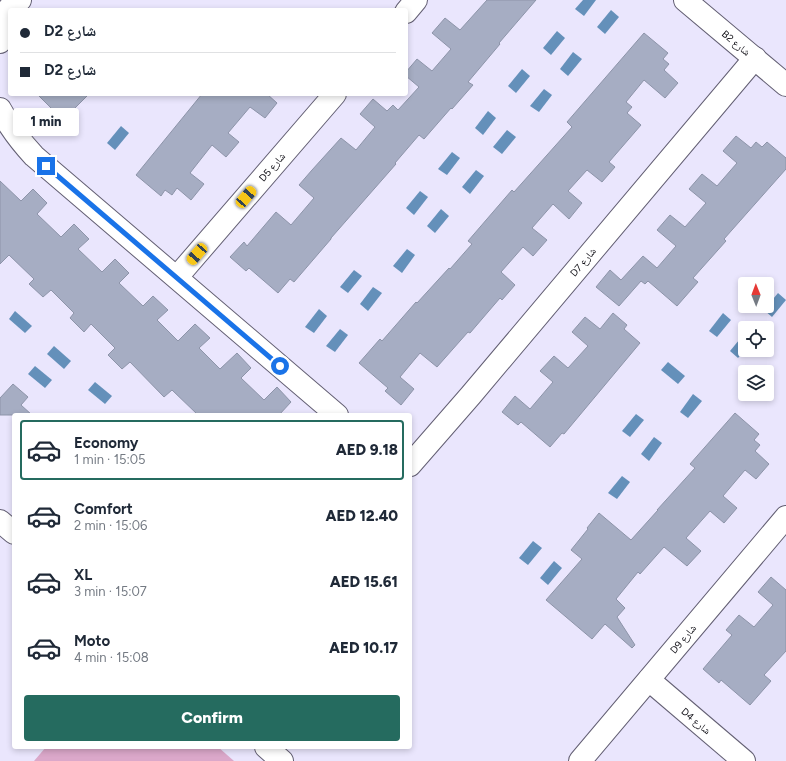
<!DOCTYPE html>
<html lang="en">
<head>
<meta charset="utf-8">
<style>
	:root { --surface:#fff; --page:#f6f6f7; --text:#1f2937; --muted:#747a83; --line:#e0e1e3; --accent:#256b5f }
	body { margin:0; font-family:Figtree,"Noto Naskh Arabic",sans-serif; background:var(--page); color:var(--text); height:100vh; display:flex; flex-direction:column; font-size:15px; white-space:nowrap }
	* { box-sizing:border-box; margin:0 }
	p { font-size:13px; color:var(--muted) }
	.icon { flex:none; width:22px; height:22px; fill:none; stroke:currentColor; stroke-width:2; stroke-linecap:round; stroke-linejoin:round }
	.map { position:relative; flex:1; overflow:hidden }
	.sheet { position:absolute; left:12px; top:413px; width:400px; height:336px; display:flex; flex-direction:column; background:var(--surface); border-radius:4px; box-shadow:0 2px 6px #0003 }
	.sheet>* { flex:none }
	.banner { position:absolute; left:8px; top:8px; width:400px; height:88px; border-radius:4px; box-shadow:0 2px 6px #0003; display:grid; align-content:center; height:88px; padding:0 12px; background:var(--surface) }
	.needle { width:26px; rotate:359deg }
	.controls { position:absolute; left:738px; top:277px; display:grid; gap:8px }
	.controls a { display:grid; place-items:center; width:36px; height:36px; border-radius:4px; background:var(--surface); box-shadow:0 2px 6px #0003; font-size:20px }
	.end { position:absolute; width:18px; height:18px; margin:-9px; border:5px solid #1a73e8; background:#fff; box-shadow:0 0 0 2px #fff }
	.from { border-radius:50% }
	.bubble { position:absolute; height:28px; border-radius:4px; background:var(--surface); box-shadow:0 2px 6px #0003; font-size:13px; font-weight:800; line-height:28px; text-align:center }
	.car { position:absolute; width:12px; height:24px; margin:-12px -6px; border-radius:5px; box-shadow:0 0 3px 1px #0007; background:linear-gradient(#f5c518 24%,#345 0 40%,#f5c518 0 76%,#345 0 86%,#f5c518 0) }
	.banner b { display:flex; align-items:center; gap:14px; height:38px; font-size:15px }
	.banner b+b { border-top:1px solid var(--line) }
	.banner i { width:10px; height:10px; background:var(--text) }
	ul { padding:7px 0 0; list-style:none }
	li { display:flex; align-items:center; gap:12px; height:60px; margin:0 8px 6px; padding:0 4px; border:2px solid transparent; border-radius:4px }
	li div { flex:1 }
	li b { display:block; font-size:15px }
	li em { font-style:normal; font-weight:800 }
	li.current { border-color:var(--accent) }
	li>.icon { width:36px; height:36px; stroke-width:1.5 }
	.primary-button { display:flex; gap:8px; margin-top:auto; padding:8px 12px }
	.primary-button a { flex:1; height:46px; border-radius:4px; background:var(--accent); color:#fff; font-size:16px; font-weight:800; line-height:46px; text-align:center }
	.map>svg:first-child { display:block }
	.green { fill:#dba8ca }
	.water { fill:#6490ba }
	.building { fill:#a6adc3; stroke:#8d94a9 }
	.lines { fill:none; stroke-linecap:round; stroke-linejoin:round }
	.minor-casing { stroke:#635f73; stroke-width:24 }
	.minor { stroke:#fff; stroke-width:22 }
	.route { stroke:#1a73e8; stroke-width:5 }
	.labels { text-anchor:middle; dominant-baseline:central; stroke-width:3; stroke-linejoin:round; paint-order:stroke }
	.street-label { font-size:10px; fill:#0c0b12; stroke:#fff }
</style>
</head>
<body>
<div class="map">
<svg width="786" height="761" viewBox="0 0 786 761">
	<rect width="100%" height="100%" fill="#eae6fd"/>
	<polygon class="green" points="46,747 218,747 234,761 34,761"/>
	<g class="water">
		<polygon points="583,0 596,0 584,16 575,9"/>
		<polygon points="611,10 619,17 605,34 597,27"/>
		<polygon points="557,31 565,38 551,55 543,48"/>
		<polygon points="573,52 582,59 568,76 560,69"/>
		<polygon points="522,69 530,76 516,93 508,86"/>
		<polygon points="544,89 552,95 539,112 530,106"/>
		<polygon points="488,111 496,118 483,135 475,128"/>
		<polygon points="121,126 129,133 115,150 107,143"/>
		<polygon points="507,130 516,137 502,154 493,147"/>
		<polygon points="452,152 460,158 447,175 438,169"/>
		<polygon points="476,170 484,176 470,194 462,187"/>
		<polygon points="420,191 428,197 414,215 406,208"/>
		<polygon points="441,209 449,216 435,233 427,226"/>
		<polygon points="407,249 415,255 402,273 393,266"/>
		<polygon points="354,270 362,276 348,293 340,287"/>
		<polygon points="373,287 382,293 368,311 360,304"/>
		<polygon points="778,293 786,300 772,317 764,310"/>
		<polygon points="319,309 327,316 314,333 305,327"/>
		<polygon points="15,311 32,326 25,333 9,319"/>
		<polygon points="723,313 731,320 717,337 709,331"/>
		<polygon points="340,329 348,335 335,352 326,346"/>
		<polygon points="744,334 745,335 745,350 738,358 730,351"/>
		<polygon points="54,346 71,361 64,369 47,354"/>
		<polygon points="668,362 685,376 678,384 661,370"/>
		<polygon points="35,366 52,380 45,388 28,374"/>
		<polygon points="95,382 112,396 105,404 88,390"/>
		<polygon points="693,394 702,401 688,418 680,412"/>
		<polygon points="636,414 644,420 630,437 622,431"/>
		<polygon points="654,437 662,443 649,461 641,454"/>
		<polygon points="622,476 630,482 617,499 608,493"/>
		<polygon points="533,541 542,548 528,565 519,558"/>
		<polygon points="554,561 562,568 548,585 540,578"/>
	</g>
	<g class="building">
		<polygon points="487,0 536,0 499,43 500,44 468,82 473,85 452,109 451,108 424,139 419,135 395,163 396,164 331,238 331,239 294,282 290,279 278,293 249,268 246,271 230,257 244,242 247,246 276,212 291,225 314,198 299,185 312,170 341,138 356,150 375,127 360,114 373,99 387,111 393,105 398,110 419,87 406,76 406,72 417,59 432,71 451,49 432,33 445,18 460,30"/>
		<polygon points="644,33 668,53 663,59 669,64 664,70 678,83 665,98 644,80 626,102 632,107 627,113 641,125 609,162 615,167 602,182 587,170 568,191 582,203 569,219 553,204 532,228 547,240 533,256 523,247 501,272 515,285 502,300 500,298 470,333 468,332 437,367 420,353 400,377 414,389 401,405 385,391 388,388 359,363 380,339 382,341 416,302 417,303 449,268 450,269 472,244 468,241 512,190 514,192 572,127 567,122"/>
		<polygon points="37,94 89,94 63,120"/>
		<polygon points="202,94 267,94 277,103 265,118 250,107 228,133 239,142 226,157 212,145 190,173 204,184 191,200 177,188 172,195 165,190 161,196 136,175"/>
		<polygon points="736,136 751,148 756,142 762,147 767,142 786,158 786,169 724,239 726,241 693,278 698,282 677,306 648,281 645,284 641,281 619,306 596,287 610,270 621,280 643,256 657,268 676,246 657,230 670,215 685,227 706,203 689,189 702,174 717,186 737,163 723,151"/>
		<polygon points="0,181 21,201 33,189 47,203 37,214 61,237 74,224 89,239 78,249 102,272 115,259 129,273 119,283 143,306 153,296 168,310 157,320 178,341 195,324 210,338 199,348 220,369 237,353 251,368 241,378 264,400 277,387 291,402 279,415 198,415 172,390 164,397 130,362 122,369 108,355 115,348 91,324 84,332 70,318 74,313 51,290 43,297 29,284 34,279 9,255 0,264"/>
		<polygon points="613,313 627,325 624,329 640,343 564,434 562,433 550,447 521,422 518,425 502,412 515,396 530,409 553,382 540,371 554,356 568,368 588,346 572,332 585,317 600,329"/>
		<polygon points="13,384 28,397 21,405 32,415 0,415 0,398"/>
		<polygon points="735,413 759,434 754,440 760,445 755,451 769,464 756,479 745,470 723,496 737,508 724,523 710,511 686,538 701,551 687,566 664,547 640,574 638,572 616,599 625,608 617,617 635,645 632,648 605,624 592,639 546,600 582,559 571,550 588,529 587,528 599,513 631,540 658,510 657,510 695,468 690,464"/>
		<polygon points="771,577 786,590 786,651 764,675 771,681 750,705 721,680 719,683 703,669 732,635 726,630 739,615 754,627 773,605 758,592"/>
	</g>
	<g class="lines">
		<g class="minor-casing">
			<g id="minor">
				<polyline points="685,0 786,85"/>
				<polyline points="406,12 416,0"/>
				<polyline points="0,19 11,6 20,0"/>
				<polyline points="0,42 2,35 10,23"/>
				<path d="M 0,109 C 9,126 20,141 34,156 L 337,415"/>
				<polyline points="177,277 335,94"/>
				<polyline points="410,465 471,395 755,58"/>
				<polyline points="0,521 14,533"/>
				<polyline points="649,680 744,761"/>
				<polyline points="266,747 282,761"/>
				<polyline points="580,761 786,517"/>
			</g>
		</g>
		<use href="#minor" class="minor"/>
	</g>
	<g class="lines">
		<polyline class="route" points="46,166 280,366"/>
	</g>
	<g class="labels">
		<g class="street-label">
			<text transform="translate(736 43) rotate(40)">B2 شارع</text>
			<text transform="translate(272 167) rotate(-49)">D5 شارع</text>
			<text transform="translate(583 262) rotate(-50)">D7 شارع</text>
			<text transform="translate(683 639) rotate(-50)">D9 شارع</text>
			<text transform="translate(696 721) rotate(40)">D4 شارع</text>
		</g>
	</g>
</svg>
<div class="controls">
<a><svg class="needle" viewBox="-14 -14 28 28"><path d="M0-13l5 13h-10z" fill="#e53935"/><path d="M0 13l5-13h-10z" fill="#747a83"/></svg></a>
<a><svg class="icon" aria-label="locate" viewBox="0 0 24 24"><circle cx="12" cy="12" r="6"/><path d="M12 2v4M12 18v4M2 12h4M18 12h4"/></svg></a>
<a><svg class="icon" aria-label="layers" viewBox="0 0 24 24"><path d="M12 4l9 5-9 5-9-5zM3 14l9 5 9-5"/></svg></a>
</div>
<i class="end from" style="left:280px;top:366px"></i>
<i class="end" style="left:46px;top:166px"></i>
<div class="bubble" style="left:13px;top:108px;width:66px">1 min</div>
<i class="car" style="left:246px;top:197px;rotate:41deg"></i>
<i class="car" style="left:197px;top:254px;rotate:221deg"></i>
<div class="banner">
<b><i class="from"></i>D2 شارع</b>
<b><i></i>D2 شارع</b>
</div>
<section class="sheet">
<ul>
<li class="current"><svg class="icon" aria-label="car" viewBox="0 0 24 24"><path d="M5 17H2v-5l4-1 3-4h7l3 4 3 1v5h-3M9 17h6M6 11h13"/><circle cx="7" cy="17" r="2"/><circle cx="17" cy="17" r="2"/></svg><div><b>Economy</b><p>1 min · 15:05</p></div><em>AED 9.18</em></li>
<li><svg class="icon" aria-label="car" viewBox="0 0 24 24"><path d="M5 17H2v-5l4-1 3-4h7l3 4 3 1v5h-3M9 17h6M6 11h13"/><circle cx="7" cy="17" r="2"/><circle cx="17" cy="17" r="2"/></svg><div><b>Comfort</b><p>2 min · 15:06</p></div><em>AED 12.40</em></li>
<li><svg class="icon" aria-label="car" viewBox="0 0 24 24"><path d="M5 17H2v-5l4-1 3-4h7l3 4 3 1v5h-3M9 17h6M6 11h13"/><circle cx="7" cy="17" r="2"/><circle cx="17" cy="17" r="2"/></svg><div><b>XL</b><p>3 min · 15:07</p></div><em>AED 15.61</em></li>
<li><svg class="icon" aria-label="car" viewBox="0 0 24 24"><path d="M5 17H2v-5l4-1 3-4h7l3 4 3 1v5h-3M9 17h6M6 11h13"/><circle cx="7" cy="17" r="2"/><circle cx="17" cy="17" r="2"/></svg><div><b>Moto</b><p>4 min · 15:08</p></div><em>AED 10.17</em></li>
</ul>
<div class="primary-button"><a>Confirm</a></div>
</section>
</div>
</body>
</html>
